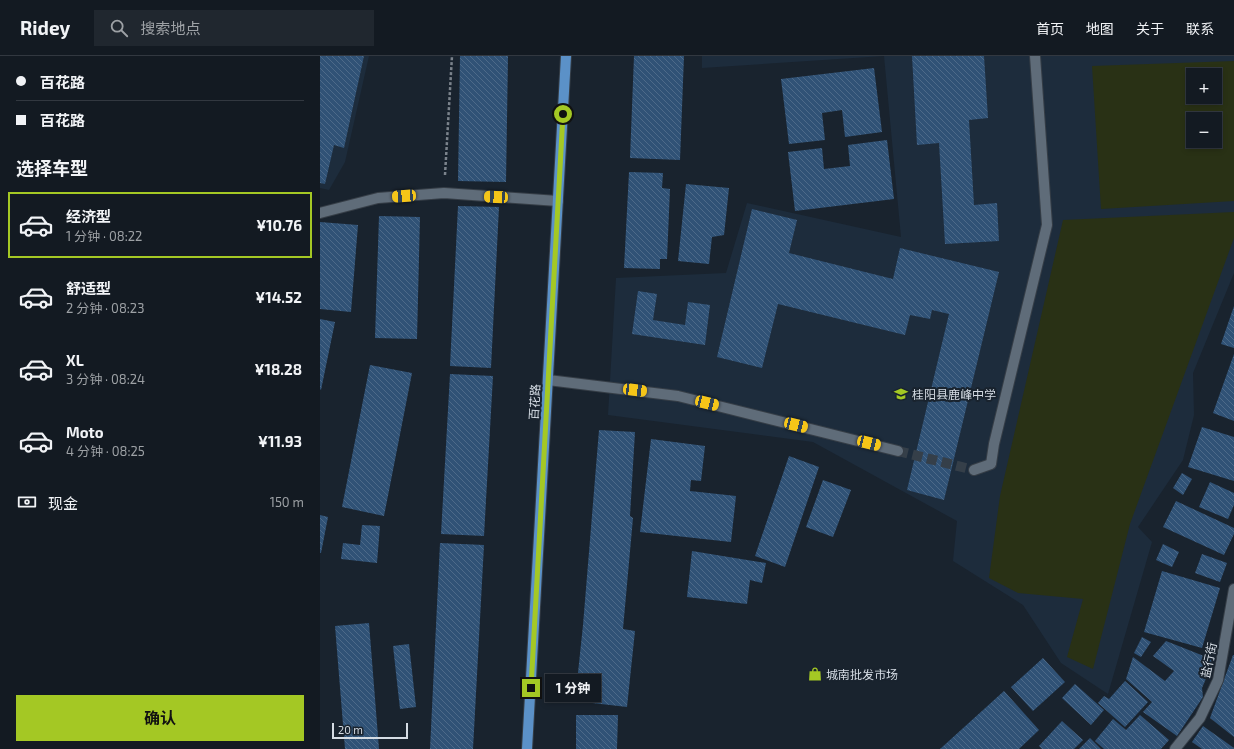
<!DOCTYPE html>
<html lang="zh">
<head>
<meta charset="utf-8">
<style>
	:root { --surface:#131a22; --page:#20272f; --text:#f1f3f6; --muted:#9da1a5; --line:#323840; --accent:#a4c824 }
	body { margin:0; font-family:"Exo 2","Noto Sans SC",sans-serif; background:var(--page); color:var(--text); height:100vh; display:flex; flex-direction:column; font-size:15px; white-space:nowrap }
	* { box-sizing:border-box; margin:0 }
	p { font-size:13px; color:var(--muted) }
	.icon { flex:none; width:22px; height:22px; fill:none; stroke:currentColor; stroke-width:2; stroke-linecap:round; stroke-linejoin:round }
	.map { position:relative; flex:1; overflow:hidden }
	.panel { display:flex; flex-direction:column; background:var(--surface); width:320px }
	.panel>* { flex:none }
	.top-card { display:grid; align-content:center; height:88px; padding:0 16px; background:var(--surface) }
	.buttons { position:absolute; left:866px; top:12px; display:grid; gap:8px }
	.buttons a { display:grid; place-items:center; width:36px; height:36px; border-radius:0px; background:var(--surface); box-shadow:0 2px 6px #0003,0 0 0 1px var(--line); font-size:20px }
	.scale { position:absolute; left:12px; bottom:10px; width:76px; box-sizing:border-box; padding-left:4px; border:2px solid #d5dce4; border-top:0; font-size:11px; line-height:14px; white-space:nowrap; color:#d5dce4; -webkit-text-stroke:3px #19232e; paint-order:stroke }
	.end { position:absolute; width:18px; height:18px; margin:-9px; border:5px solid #a4c824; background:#111; box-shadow:0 0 0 2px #111 }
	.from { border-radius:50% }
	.bubble { position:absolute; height:28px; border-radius:0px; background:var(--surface); box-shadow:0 2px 6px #0003,0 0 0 1px var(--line); font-size:13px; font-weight:700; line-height:28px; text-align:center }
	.car { position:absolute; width:12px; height:24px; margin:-12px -6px; border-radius:5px; box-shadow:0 0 3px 1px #0007; background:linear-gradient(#f5c518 24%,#345 0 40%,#f5c518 0 76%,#345 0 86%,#f5c518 0) }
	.top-card b { display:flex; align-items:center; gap:14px; height:38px; font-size:15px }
	.top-card b+b { border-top:1px solid var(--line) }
	.top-card i { width:10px; height:10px; background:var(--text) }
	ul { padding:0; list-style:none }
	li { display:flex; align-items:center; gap:12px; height:66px; margin:0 8px 6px; padding:0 8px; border:2px solid transparent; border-radius:0px }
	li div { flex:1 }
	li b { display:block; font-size:15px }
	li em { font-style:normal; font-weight:700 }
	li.current { border-color:var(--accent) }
	li>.icon { width:36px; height:36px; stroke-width:1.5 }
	h2 { padding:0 16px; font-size:18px; line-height:48px }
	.pay { display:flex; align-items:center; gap:10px; height:44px; padding:0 16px; font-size:15px }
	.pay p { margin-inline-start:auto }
	.button { display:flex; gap:8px; margin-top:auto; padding:8px 16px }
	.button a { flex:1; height:46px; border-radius:0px; background:var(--accent); color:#111; font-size:16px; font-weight:700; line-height:46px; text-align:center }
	header { display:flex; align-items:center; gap:24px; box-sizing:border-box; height:56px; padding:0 20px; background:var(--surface); border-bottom:1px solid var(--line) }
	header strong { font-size:19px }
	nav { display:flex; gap:22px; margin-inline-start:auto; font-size:14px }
	.search { width:280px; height:36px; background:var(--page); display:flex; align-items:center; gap:10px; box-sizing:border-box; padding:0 14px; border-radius:0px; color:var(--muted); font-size:15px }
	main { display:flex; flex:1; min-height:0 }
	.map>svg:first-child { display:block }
	.built { fill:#1d2c3c; fill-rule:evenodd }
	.garden { fill:#293115; fill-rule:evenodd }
	.building { fill:url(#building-back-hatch) }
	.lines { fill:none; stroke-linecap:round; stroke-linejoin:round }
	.minor-tunnel { stroke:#353f49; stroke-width:10; stroke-dasharray:10 5; stroke-linecap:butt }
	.minor-casing { stroke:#363e47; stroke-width:12 }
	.major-casing { stroke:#363e47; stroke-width:12 }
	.path { stroke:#7b838c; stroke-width:2.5; stroke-dasharray:3 2; stroke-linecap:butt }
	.minor { stroke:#5f6c79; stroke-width:10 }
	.major { stroke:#5b91c8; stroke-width:10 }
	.route { stroke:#a4c824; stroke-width:5 }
	.labels { text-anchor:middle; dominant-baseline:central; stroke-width:4; stroke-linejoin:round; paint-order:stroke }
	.poi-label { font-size:12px; fill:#d5dce4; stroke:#19232e; text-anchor:start }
	.street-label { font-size:12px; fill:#d5dce4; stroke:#19232e }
</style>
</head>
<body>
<header>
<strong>Ridey</strong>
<div class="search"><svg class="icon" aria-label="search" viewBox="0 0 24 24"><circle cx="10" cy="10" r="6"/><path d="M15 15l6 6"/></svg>搜索地点</div>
<nav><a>首页</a><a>地图</a><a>关于</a><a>联系</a></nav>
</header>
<main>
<section class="panel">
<div class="top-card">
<b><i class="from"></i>百花路</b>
<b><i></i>百花路</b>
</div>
<h2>选择车型</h2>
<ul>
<li class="current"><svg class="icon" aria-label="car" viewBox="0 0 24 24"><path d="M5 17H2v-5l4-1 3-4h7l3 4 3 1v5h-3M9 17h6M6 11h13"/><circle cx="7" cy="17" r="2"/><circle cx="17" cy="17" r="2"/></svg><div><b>经济型</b><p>1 分钟 · 08:22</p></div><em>¥10.76</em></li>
<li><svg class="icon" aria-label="car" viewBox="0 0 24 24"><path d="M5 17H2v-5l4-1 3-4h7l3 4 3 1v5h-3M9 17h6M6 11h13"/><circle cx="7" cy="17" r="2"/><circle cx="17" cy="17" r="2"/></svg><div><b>舒适型</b><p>2 分钟 · 08:23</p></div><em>¥14.52</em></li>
<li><svg class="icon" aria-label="car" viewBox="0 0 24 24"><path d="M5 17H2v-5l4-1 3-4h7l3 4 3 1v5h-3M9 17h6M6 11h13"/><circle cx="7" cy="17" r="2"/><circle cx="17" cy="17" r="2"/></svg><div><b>XL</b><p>3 分钟 · 08:24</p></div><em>¥18.28</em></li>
<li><svg class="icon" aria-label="car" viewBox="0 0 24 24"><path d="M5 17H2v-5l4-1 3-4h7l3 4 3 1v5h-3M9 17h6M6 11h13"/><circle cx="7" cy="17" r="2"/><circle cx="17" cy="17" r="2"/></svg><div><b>Moto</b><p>4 分钟 · 08:25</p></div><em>¥11.93</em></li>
</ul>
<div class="pay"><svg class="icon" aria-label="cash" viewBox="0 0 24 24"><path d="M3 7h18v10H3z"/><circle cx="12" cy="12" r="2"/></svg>现金<p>150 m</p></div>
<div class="button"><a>确认</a></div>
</section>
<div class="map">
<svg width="914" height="693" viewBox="0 0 914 693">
	<defs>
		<pattern id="building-back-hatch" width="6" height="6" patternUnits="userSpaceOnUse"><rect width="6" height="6" fill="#305276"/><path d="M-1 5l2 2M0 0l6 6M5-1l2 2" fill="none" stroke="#4d6a89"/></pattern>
	</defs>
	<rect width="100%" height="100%" fill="#19232e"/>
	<g class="built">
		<polygon points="0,0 49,0 25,106 9,134 0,132"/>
		<path d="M 382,0 L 914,0 L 914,217 L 873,317 L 874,359 L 863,404 L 818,471 L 832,486 L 788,638 L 741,607 L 703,549 L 633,505 L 637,465 L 493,386 L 288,359 L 296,222 L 406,217 L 427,147 L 581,181 L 564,0 L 382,12 ZM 873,19 L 895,19 L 895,41 L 873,41 ZM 873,63 L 895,63 L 895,85 L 873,85 Z"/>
	</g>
	<g class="garden">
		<path d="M 914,5 L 914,145 L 781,153 L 772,10 ZM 873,19 L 895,19 L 895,41 L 873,41 ZM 873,63 L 895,63 L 895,85 L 873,85 Z"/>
		<polygon points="914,156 914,182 810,468 773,613 747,601 763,543 698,537 669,522 680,440 743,164"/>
	</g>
	<g class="building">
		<polygon points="0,0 44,0 24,92 14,89 5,128 0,127"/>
		<polygon points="140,0 188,0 186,126 138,125"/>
		<polygon points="314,0 364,0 360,104 310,102"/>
		<polygon points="592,0 664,0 668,62 649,64 654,149 677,147 679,185 625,188 619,87 597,89"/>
		<polygon points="554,12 562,76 525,81 522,54 502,57 505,84 469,88 461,23"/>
		<polygon points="567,84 574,143 475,155 468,96 502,92 504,113 530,110 528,89"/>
		<polygon points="309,116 343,117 342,132 350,133 347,203 340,203 340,213 304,212"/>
		<polygon points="366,128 409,132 404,179 392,181 389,208 358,205"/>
		<polygon points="138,150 179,151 171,312 130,310"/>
		<polygon points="432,153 477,164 469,197 573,223 580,192 679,216 624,444 587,434 629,258 612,254 610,263 590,259 585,279 458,248 442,312 397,301"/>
		<polygon points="59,160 100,161 97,283 55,282"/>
		<polygon points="0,166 38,169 31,256 0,253"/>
		<polygon points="318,235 337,238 333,264 365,269 368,246 390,249 385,289 312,278"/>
		<polygon points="914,250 914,292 901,288"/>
		<polygon points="0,263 15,266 1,334 0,333"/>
		<polygon points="914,298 914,365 893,357"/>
		<polygon points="50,309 92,317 64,460 22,451"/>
		<polygon points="130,318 173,320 164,480 121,478"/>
		<polygon points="882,371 914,381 914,425 868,411"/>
		<polygon points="279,374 315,376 310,460 313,462 303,573 315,575 307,651 255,645 263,569"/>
		<polygon points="331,383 385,390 381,425 371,424 370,435 416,440 411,486 320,476"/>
		<polygon points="469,400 499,411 465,511 435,500"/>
		<polygon points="862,417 872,423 863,439 853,432"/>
		<polygon points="503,424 531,434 513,481 486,471"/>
		<polygon points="890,426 914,437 914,449 908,463 879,451"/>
		<polygon points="856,445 914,472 914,478 904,499 843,471"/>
		<polygon points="0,459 8,461 1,497 0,497"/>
		<polygon points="42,469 60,470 57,507 21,503 23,487 40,489"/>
		<polygon points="120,487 164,489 153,693 110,693"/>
		<polygon points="843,488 859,496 852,511 836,504"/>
		<polygon points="372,495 446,507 442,527 430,524 427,548 367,541"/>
		<polygon points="882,498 907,507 900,526 875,517"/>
		<polygon points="842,515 900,532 882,592 824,576"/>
		<polygon points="49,567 59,693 25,693 15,570"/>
		<polygon points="822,581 831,586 821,601 814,597"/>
		<polygon points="846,585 894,604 882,632 883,641 857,680 823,656 832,646 806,623 813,601 845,625 854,615 833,600"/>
		<polygon points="89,588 96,651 80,653 73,590"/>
		<polygon points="913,599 914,599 914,681 890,662"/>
		<polygon points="723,602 745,626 713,655 691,631"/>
		<polygon points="805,625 828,646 805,671 778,647 784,640 789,643"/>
		<polygon points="755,628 784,654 771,669 742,642"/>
		<polygon points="684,635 719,674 699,693 620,693"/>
		<polygon points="256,659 298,659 297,693 256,693"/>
		<polygon points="820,659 849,684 841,693 784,693 775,685 793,663 806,674"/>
		<polygon points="742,665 763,684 754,693 722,693 719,690"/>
		<polygon points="883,670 914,692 914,693 882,693 872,686"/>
		<polygon points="770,682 781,693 759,693"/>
	</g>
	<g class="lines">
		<polyline class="minor-tunnel" points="578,395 654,414"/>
		<g class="minor-casing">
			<g id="minor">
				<polyline points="0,157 58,142 124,137 238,145"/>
				<polyline points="228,324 358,340 578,395"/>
				<polyline points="654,414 671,408 674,388 727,169 715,0"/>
				<polyline points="855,693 880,662 898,624 914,533"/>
			</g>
		</g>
		<g class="major-casing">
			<polyline id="major" points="207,693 246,0"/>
		</g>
		<polyline class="path" points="125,119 132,0"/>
		<use href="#minor" class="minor"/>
		<use href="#major" class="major"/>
	</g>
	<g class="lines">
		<polyline class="route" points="211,632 243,58"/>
	</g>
	<defs>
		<g id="school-bare" transform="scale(1.08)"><path d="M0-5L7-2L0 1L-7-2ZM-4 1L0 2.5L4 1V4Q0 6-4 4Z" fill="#a4c824" stroke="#19232e" stroke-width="2.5" paint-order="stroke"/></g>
		<g id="shop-bare" transform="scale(1.08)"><path d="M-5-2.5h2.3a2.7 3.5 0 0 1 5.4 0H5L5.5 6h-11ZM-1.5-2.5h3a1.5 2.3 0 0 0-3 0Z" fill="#a4c824" stroke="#19232e" stroke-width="2.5" paint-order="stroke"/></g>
	</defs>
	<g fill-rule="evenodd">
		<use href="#school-bare" x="581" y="338"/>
		<use href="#shop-bare" x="495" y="618"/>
	</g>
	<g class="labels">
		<g class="poi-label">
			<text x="592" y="338">桂阳县鹿峰中学</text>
			<text x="506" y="618">城南批发市场</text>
		</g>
		<g class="street-label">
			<text transform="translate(214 346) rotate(-87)">百花路</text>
			<text transform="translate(888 604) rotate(-78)">盐行街</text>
		</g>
	</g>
</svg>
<div class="buttons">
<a>+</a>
<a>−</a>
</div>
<div class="scale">20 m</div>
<i class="end from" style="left:243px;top:58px"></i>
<i class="end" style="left:211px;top:632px"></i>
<div class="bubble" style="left:225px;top:618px;width:56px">1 分钟</div>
<i class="car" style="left:84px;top:140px;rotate:266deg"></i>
<i class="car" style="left:176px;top:141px;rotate:273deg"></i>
<i class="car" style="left:315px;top:334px;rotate:97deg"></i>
<i class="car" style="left:387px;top:347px;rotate:104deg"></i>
<i class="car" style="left:476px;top:369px;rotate:104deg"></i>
<i class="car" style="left:549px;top:387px;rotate:104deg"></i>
</div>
</main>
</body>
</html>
